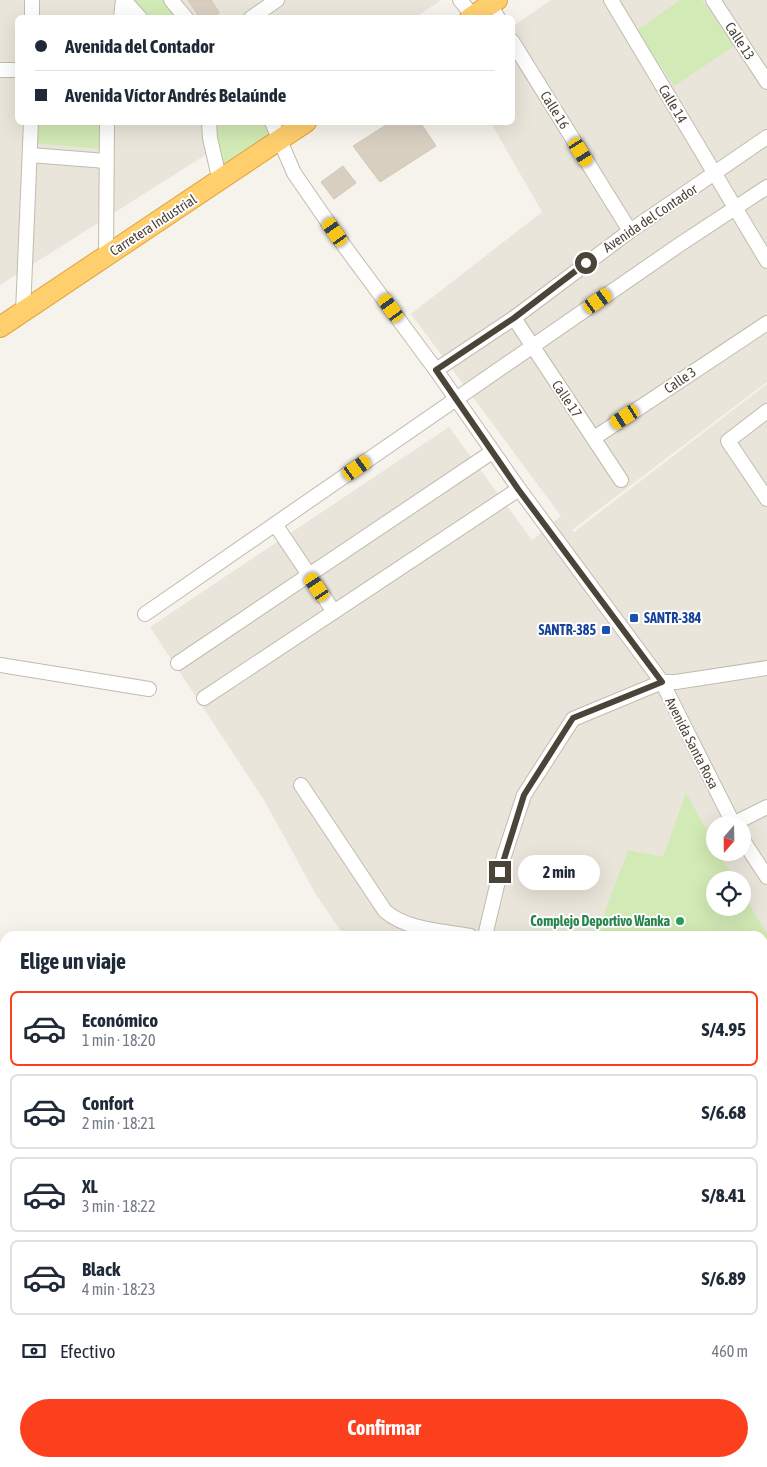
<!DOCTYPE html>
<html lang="es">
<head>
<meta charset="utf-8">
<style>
	:root { --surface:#fff; --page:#f2f2f3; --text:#1f2937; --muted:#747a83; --line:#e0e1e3; --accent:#fc3f1d }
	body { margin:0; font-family:"Asap Condensed",sans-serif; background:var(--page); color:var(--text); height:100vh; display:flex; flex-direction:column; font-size:19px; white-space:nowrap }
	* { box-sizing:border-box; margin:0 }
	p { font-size:16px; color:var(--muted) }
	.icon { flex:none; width:28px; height:28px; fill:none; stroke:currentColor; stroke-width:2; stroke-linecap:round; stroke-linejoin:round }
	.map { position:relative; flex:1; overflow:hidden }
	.drawer { position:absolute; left:0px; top:931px; width:768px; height:536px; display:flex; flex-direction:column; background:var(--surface); border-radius:15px 15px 0 0; box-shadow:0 5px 20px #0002 }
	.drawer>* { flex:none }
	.banner { position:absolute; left:15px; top:15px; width:500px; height:110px; border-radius:8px; box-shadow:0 5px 20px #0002; display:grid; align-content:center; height:110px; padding:0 20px; background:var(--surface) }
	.needle { width:32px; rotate:200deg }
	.controls { position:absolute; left:706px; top:816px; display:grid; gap:10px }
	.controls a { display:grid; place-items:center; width:45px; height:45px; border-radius:50%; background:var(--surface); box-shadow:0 5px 20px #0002; font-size:25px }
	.end { position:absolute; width:22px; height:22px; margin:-11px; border:6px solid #4b4439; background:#fff; box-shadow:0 0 0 2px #fff }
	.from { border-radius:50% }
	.bubble { position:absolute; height:35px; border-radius:18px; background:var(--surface); box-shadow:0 5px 20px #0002; font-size:16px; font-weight:700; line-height:35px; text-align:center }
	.car { position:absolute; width:15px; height:30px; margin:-15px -8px; border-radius:6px; box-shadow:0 0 4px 1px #0007; background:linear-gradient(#f5c518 24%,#345 0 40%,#f5c518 0 76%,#345 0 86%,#f5c518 0) }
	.banner b { display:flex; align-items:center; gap:18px; height:48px; font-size:19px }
	.banner b+b { border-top:1px solid var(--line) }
	.banner i { width:12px; height:12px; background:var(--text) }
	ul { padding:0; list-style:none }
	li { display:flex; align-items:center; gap:15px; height:75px; margin:0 10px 8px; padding:0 10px; border:2px solid var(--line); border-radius:8px }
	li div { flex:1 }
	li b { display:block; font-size:19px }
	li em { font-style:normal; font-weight:700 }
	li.selected { border-color:var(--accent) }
	li>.icon { width:45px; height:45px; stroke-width:1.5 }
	h2 { padding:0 20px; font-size:22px; line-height:60px }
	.pay { display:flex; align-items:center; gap:12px; height:55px; padding:0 20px; font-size:19px }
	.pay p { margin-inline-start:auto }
	.action { display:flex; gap:10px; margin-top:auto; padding:10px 20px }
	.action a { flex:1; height:58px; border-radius:30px; background:var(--accent); color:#fff; font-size:20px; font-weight:700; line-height:58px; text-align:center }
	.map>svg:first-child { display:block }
	.residential { fill:#eae5da; fill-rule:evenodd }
	.green { fill:#d2eab5 }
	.building { fill:#d8cfc1; stroke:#d3c7b4 }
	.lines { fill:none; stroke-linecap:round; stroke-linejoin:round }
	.minor-casing { stroke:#c2bbae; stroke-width:16 }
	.major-casing { stroke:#e6c16a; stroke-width:20 }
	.highway-casing { stroke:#e0a43c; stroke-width:22 }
	.minor { stroke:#fff; stroke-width:14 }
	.major { stroke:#ffe39c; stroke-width:18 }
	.highway { stroke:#ffcf6e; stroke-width:20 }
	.route { stroke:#4b4439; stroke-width:6 }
	.transit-dot { fill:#1a4fb4; stroke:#fff; stroke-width:2 }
	.leisure-dot { fill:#2e9e5b; stroke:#fff; stroke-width:2 }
	.labels { text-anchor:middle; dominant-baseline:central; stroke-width:4; stroke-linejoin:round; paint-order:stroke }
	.street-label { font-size:14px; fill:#4b4439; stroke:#fff }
	.transit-label { font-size:14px; font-weight:bold; fill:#164399; stroke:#fff; text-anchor:start }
	.leisure-label { font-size:14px; font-weight:bold; fill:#27864d; stroke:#fff; text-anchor:end }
</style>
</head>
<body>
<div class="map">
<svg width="767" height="1467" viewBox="0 0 767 1467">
	<rect width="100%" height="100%" fill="#f6f3ec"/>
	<g class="residential">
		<polygon points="0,0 441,0 415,18 18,18 18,122 256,123 0,285"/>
		<path d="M 551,0 L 767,0 L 767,382 L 572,530 L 574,532 L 767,384 L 767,1467 L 0,1467 L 0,993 L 5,993 L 5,1462 L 762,1462 L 762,936 L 344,936 L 315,893 L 264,800 L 150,627 L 449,427 L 532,540 L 561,516 L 411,314 L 542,212 L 491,123 L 512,122 L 513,26 ZM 715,825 L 742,825 L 742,852 L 715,852 ZM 715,880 L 742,880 L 742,908 L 715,908 Z"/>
	</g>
	<g class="green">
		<polygon points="124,0 171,0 186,17 140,17"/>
		<polygon points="680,0 702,0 734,46 674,86 637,30"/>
		<polygon points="32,123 104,123 102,149 31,143"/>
		<polygon points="209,123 272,123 279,140 220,182"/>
		<polygon points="686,793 715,845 715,852 719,853 735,880 715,880 715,908 742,908 743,894 767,934 767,1058 762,1057 762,936 596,936 628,850 663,857"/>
	</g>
	<g class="building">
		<polygon points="188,0 211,0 219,12 215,18 200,18"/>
		<polygon points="391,122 420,122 436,146 380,182 353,146"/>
		<polygon points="343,166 356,183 334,199 321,182"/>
	</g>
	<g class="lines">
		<g class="minor-casing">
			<g id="minor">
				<polyline points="32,0 32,18"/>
				<polyline points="124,0 140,18"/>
				<polyline points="171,0 186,18"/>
				<polyline points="460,0 473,16"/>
				<polyline points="611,0 767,261"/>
				<polyline points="713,0 767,82"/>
				<polyline points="490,4 498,18"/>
				<polyline points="121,18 123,0"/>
				<polyline points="251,18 277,0"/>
				<polyline points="512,41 630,231"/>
				<polyline points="0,70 18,70"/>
				<polyline points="209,122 210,138 220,182"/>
				<polyline points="272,122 294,173 345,247 436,370 519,489 662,682 734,825"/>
				<polyline points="30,155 106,161"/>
				<polyline points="106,256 107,122"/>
				<polyline points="23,312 31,122"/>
				<polyline points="514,318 621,480"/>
				<polyline points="436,370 514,318 630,231 767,137"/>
				<polyline points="767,411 728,441 767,499"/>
				<polyline points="594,438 767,323"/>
				<polyline points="275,524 334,612"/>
				<polyline points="145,614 679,245 767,187"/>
				<polyline points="178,663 492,452"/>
				<polyline points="0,665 149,689"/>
				<polyline points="204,698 519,489"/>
				<path d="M 301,785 L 385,911 C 407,930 442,931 470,936"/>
				<polyline points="733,824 767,807"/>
				<polyline points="742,839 767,877"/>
				<polyline points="485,936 504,856 524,795 573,719 662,682 676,682 767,668"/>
				<polyline points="0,1040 5,1039"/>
				<polyline points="762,1092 767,1092"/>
				<polyline points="0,1103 5,1077"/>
				<polyline points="0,1237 5,1238"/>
				<polyline points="762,1393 767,1394"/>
				<polyline points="625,1462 648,1467"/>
				<polyline points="378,1467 379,1462"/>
				<polyline points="688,1467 689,1462"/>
			</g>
		</g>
		<g class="major-casing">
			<g id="major">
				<polyline points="0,1438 5,1439"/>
				<polyline points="5,1462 28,1467"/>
				<polyline points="122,1462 144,1467"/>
			</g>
		</g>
		<g class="highway-casing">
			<g id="highway">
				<polyline points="470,18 497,0"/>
				<polyline points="0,327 306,122"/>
			</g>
		</g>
		<use href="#minor" class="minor"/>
		<use href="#major" class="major"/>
		<use href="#highway" class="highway"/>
	</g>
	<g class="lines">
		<polyline class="route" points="500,872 524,795 573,718 662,682 518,489 436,370 514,318 586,263"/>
	</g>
	<g class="transit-dot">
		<rect x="629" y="613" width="10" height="10" rx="2.5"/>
		<rect x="601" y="625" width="10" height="10" rx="2.5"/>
	</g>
	<circle class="leisure-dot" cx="680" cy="921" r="5"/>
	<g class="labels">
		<g class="street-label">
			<text transform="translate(740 41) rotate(57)">Calle 13</text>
			<text transform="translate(673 104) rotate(59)">Calle 14</text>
			<text transform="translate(555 110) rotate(58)">Calle 16</text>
			<text transform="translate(650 218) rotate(-34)">Avenida del Contador</text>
			<text transform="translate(153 225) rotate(-33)">Carretera Industrial</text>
			<text transform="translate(680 380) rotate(-34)">Calle 3</text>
			<text transform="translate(567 399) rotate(56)">Calle 17</text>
			<text transform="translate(692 743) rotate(63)">Avenida Santa Rosa</text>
		</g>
		<g class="transit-label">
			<text x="644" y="618">SANTR-384</text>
			<text x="596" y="630" text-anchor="end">SANTR-385</text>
		</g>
		<g class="leisure-label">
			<text x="670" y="921">Complejo Deportivo Wanka</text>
		</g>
	</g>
</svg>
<div class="controls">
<a><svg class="needle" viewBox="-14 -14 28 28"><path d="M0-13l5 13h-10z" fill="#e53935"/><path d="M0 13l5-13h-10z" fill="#747a83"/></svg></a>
<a><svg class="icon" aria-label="locate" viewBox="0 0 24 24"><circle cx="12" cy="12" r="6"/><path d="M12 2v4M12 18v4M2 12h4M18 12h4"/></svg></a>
</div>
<i class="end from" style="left:586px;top:263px"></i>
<i class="end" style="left:500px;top:872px"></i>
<div class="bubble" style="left:518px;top:855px;width:82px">2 min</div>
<i class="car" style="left:581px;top:152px;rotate:148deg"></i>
<i class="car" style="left:335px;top:232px;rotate:325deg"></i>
<i class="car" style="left:598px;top:301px;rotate:55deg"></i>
<i class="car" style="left:391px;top:308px;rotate:324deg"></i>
<i class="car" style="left:625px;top:417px;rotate:237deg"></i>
<i class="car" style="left:357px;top:468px;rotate:55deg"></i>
<i class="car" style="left:317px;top:587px;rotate:326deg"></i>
<div class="banner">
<b><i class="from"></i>Avenida del Contador</b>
<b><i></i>Avenida Víctor Andrés Belaúnde</b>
</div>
<section class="drawer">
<h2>Elige un viaje</h2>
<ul>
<li class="selected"><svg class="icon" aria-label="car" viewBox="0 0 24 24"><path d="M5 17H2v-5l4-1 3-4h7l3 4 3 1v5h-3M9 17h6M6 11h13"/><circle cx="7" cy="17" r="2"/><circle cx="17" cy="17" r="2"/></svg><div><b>Económico</b><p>1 min · 18:20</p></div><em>S/4.95</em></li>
<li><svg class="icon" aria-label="car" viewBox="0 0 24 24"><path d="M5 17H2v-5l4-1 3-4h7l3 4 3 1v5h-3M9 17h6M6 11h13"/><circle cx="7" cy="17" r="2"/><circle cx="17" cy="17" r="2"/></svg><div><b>Confort</b><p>2 min · 18:21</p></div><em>S/6.68</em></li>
<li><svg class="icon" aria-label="car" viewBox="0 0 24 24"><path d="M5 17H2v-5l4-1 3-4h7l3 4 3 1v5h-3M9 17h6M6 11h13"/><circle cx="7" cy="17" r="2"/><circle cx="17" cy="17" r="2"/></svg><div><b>XL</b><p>3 min · 18:22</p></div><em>S/8.41</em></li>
<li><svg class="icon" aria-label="car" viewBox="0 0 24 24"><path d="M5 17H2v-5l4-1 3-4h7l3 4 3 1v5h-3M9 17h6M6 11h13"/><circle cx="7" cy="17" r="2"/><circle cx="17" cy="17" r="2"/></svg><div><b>Black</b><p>4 min · 18:23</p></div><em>S/6.89</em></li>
</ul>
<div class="pay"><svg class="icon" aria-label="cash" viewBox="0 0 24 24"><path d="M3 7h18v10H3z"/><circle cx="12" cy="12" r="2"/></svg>Efectivo<p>460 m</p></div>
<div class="action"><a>Confirmar</a></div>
</section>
</div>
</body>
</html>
